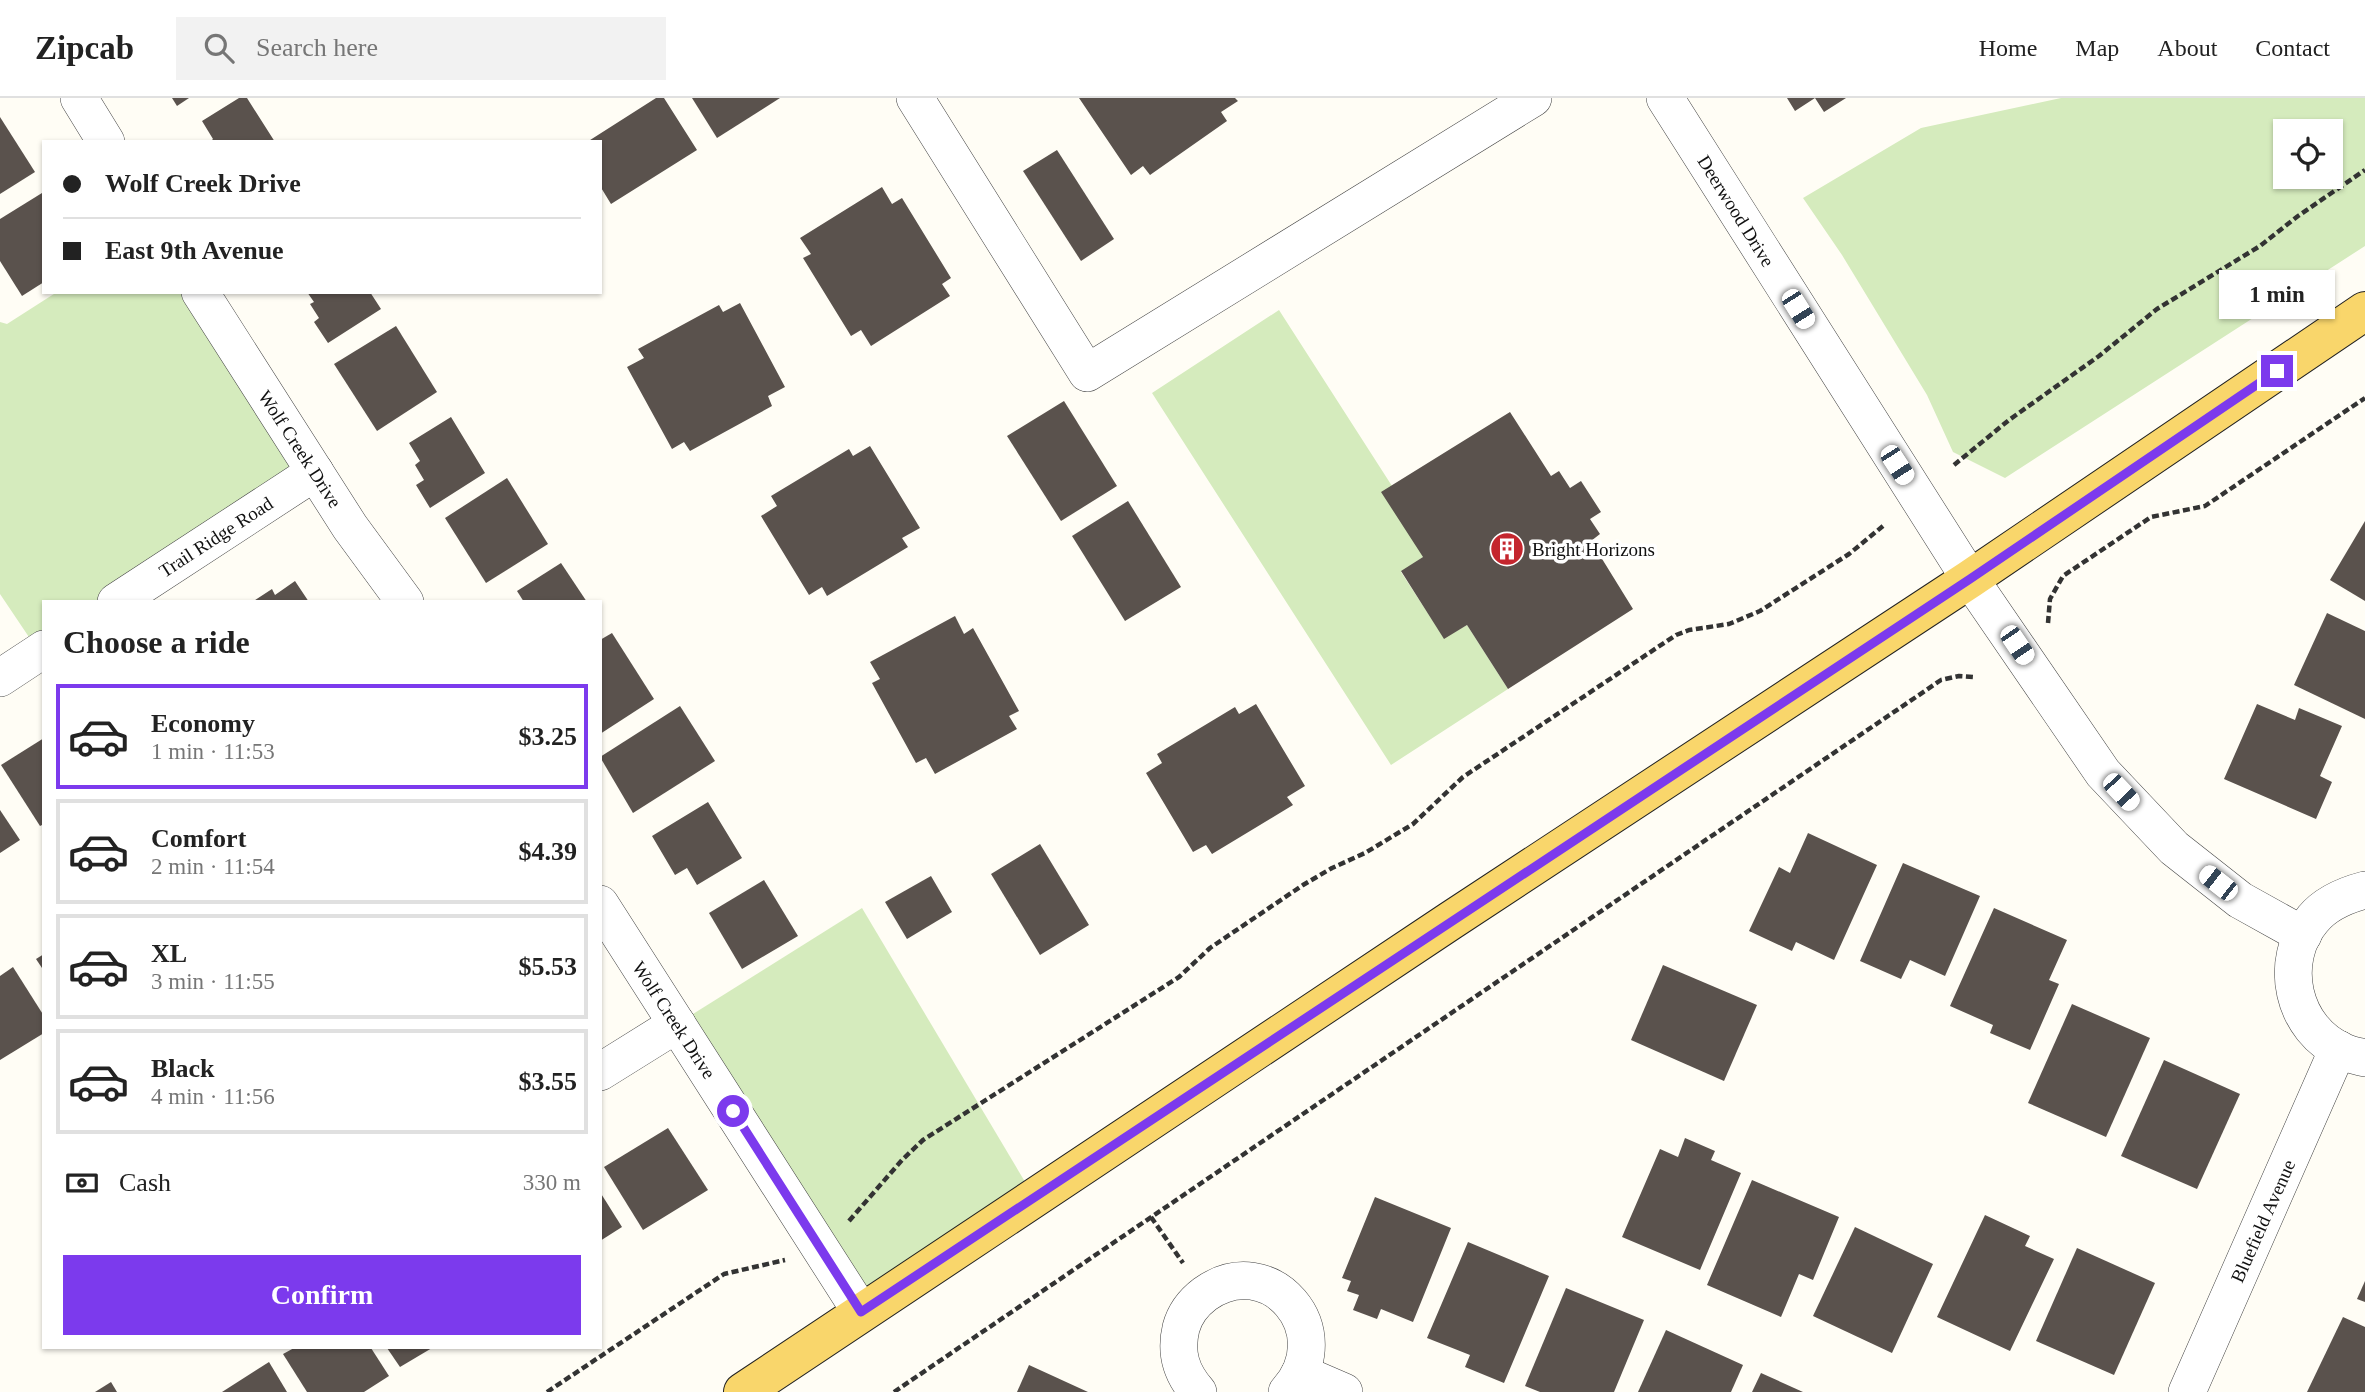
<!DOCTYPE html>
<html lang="en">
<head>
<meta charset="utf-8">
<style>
	:root { --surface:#fff; --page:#f2f2f2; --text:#222; --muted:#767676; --line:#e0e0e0; --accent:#7c3aed }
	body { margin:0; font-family:Georgia,serif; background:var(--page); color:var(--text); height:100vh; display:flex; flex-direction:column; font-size:26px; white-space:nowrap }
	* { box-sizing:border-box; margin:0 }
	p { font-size:23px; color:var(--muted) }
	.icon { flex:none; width:38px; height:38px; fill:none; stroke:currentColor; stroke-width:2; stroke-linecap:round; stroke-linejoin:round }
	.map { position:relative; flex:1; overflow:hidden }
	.panel { position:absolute; left:42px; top:502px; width:560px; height:749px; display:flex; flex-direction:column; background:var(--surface); border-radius:0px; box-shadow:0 2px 5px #0004 }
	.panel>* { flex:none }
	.guide { position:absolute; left:42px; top:42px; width:560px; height:154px; border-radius:0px; box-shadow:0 2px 5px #0004; display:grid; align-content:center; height:154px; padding:0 21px; background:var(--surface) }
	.controls { position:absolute; left:2273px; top:21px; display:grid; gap:14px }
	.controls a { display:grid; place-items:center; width:70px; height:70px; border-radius:0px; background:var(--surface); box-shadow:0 2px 5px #0004; font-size:35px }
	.end { position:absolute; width:32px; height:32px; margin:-16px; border:9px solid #7c3aed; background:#fff; box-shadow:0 0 0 4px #fff }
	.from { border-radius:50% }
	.bubble { position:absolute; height:49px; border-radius:0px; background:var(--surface); box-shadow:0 2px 5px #0004; font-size:23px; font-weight:800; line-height:49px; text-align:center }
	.car { position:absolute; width:21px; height:42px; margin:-21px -10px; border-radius:9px; box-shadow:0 0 5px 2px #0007; background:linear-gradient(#fff 24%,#345 0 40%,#fff 0 76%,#345 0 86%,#fff 0) }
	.guide b { display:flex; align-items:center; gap:24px; height:66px; font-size:26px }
	.guide b+b { border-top:2px solid var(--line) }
	.guide i { width:18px; height:18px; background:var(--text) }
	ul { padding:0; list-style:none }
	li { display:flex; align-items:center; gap:21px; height:105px; margin:0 14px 10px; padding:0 7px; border:4px solid var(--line); border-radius:0px }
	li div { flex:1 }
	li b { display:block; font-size:26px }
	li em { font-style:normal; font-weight:800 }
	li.active { border-color:var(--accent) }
	li>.icon { width:63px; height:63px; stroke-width:1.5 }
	h2 { padding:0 21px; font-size:32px; line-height:84px }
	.pay { display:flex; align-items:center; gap:18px; height:77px; padding:0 21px; font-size:26px }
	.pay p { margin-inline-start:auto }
	.cta { display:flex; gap:14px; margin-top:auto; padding:14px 21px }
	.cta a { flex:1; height:80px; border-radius:0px; background:var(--accent); color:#fff; font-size:28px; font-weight:800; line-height:80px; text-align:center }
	header { display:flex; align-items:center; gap:42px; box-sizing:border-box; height:98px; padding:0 35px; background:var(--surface); border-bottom:2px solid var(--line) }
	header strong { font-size:33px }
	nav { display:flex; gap:38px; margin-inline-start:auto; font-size:24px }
	.search { width:490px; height:63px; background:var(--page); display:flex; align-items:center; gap:18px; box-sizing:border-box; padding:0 24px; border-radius:0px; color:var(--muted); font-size:26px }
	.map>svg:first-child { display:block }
	.green { fill:#d5ebbd; fill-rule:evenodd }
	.building { fill:#5a524d }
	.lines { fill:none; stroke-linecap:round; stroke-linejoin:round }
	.minor-casing { stroke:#444; stroke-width:38 }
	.major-casing { stroke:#222; stroke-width:40 }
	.path { stroke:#333; stroke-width:4.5; stroke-dasharray:7 3.5; stroke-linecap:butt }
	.minor { stroke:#fff; stroke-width:37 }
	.major { stroke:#f9d66b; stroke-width:38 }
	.route { stroke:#7c3aed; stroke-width:9 }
	.labels { text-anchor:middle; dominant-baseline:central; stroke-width:7; stroke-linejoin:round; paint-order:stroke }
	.street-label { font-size:19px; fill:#111; stroke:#fff }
	.poi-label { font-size:19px; fill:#111; stroke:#fff; text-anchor:start }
</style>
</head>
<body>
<header>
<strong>Zipcab</strong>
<div class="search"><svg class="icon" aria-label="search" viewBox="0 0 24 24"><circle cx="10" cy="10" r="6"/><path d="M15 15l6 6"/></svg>Search here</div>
<nav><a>Home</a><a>Map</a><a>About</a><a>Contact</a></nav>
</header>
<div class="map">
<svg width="2365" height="1294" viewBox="0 0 2365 1294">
	<rect width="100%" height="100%" fill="#fffdf5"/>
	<g class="green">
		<path d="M 2061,0 L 2365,0 L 2365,148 L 2005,380 L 1953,354 L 1927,297 L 1842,157 L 1803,100 L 1921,30 ZM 2331,33 L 2331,79 L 2286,79 L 2286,33 Z"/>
		<polygon points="57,194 200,194 315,374 116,504 44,504 44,551 39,554 0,496 0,224 7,226"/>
		<polygon points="1279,212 1392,388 1423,459 1401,474 1444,540 1467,527 1508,591 1391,667 1152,295"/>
		<polygon points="862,810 1034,1099 861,1214 677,926"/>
	</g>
	<g class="building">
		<polygon points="172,0 189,0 177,8"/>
		<polygon points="239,0 247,0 275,44 210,44 213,41 202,23"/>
		<polygon points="656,0 664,0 697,52 611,106 600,88 600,44 587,44"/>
		<polygon points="692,0 780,0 717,40"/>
		<polygon points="1079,0 1235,0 1238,3 1221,14 1227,23 1150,77 1143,68 1131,77"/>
		<polygon points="1787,0 1846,0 1824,14 1815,0 1795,13"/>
		<polygon points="0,19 35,74 0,96"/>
		<polygon points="1057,52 1114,141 1081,163 1023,73"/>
		<polygon points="882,89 892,106 902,100 951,180 942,186 950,198 871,248 861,232 851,238 803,160 811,156 800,140"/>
		<polygon points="42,95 44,98 44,184 22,198 0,163 0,121"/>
		<polygon points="307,194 370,194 381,211 328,245 314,224 319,220 310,206 314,204"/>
		<polygon points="740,205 785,289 768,298 772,308 690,353 684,344 672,351 627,269 644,260 638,251 719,207 723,214"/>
		<polygon points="396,228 437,294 377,333 334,266"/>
		<polygon points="1064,303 1117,388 1061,423 1007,338"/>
		<polygon points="1510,314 1551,378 1559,373 1570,390 1581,383 1601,414 1590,421 1600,436 1591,443 1633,511 1508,591 1467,527 1444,541 1401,473 1423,459 1381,394"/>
		<polygon points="451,319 485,375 430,410 416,387 424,382 415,367 420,363 409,345"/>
		<polygon points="870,348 920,430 902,440 908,449 827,498 822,489 809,497 761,418 777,408 771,398 849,351 853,358"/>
		<polygon points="507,380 548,446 486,485 445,420"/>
		<polygon points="1128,403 1181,489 1125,523 1072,438"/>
		<polygon points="2365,423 2365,503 2330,482"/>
		<polygon points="561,465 587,504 524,504 517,493"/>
		<polygon points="295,483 309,504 252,504 272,491 275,497"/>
		<polygon points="2327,515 2365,533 2365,621 2294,587"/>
		<polygon points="955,518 964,536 973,530 1019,613 1009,618 1017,631 935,676 926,660 916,665 872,585 880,581 870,564"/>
		<polygon points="612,535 654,601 600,636 600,542"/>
		<polygon points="1256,606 1305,688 1287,699 1293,707 1212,756 1206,747 1193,754 1146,675 1162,665 1157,656 1235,609 1239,616"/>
		<polygon points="2257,606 2295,622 2299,610 2342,628 2320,678 2332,684 2316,721 2224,681"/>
		<polygon points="680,608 715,663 633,715 600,659"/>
		<polygon points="44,640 44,726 40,728 1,667"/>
		<polygon points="708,704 742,760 697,787 687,770 675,777 652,738"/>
		<polygon points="0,712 20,742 0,755"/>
		<polygon points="1808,735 1877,767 1834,862 1796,844 1792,853 1749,833 1779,769 1790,775"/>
		<polygon points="1040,746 1089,827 1040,857 991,776"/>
		<polygon points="1903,765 1980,798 1945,878 1910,862 1901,881 1860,863"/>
		<polygon points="931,778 952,814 907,841 885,804"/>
		<polygon points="764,782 798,838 742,871 709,815"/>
		<polygon points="1994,810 2067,842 2049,882 2059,886 2030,952 1990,935 1993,927 1950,908"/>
		<polygon points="44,856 44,873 36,861"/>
		<polygon points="1663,867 1757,907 1724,983 1631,942"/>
		<polygon points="13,869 44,918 44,935 0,962 0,878"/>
		<polygon points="2072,906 2150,940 2106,1039 2028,1005"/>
		<polygon points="2164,962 2240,996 2197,1091 2121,1058"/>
		<polygon points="668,1030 708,1092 643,1132 604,1069"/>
		<polygon points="1685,1040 1715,1053 1711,1062 1741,1075 1700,1172 1622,1139 1660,1051 1678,1059"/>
		<polygon points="1752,1082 1839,1119 1813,1182 1799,1176 1781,1219 1707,1187"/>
		<polygon points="600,1094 622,1129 600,1143"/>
		<polygon points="1375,1099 1451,1130 1413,1224 1381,1211 1377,1221 1353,1212 1359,1197 1347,1193 1351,1183 1342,1180"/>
		<polygon points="1985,1117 2030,1138 2025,1148 2054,1161 2010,1253 1937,1219"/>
		<polygon points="1855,1129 1933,1166 1892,1255 1813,1218"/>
		<polygon points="1468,1144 1549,1178 1504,1285 1465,1269 1470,1257 1427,1240"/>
		<polygon points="2077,1150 2155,1185 2114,1277 2036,1243"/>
		<polygon points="2365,1183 2365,1204 2357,1201"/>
		<polygon points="1566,1190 1644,1222 1614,1294 1540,1294 1525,1288"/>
		<polygon points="2343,1219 2365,1229 2365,1294 2307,1294"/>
		<polygon points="1666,1232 1743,1267 1731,1294 1638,1294"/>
		<polygon points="294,1250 371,1250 389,1278 364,1294 307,1294 283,1256"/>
		<polygon points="387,1250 432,1250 400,1269"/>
		<polygon points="269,1264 287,1294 222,1294"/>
		<polygon points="1029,1267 1088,1294 1017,1294"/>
		<polygon points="1761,1275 1803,1294 1752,1294"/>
		<polygon points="111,1284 117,1294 95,1294"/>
	</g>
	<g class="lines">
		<g class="minor-casing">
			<g id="minor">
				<polyline points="79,0 106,44"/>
				<polyline points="915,0 1087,275 1533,0"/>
				<polyline points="1665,0 1970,481 2103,675 2174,750 2240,802 2303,837"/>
				<polyline points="200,194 350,429 405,504"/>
				<polyline points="116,504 315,374"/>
				<polyline points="0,580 44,551"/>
				<path d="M 2365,792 C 2346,797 2326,805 2313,821 C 2277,863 2292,932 2344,954 C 2350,957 2358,958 2365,960"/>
				<polyline points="600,806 861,1214"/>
				<polyline points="600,974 677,926"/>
				<polyline points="1300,1275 1344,1294"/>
				<path d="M 1198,1294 C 1181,1275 1175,1255 1181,1230 C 1185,1215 1193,1205 1205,1196 C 1269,1150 1342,1233 1287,1294"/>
				<polyline points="2187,1294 2338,951"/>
			</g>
		</g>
		<g class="major-casing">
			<polyline id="major" points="743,1294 1450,823 1970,481 2365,213"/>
		</g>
		<g class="path">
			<polyline points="1954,367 2009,322 2099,258 2157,211 2260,148 2298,118 2365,72"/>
			<polyline points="2048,525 2050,501 2063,478 2151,419 2205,408 2365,300"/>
			<polyline points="1151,1119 1183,1165"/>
			<polyline points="849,1123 902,1062 923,1042 1179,879 1210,850 1303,787 1332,770 1365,755 1413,726 1463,679 1676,537 1689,532 1729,526 1760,513 1849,456 1883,428"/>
			<polyline points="547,1294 724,1176 785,1162"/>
			<polyline points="894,1294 1941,582 1959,578 1974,579"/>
		</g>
		<use href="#minor" class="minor"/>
		<use href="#major" class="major"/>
	</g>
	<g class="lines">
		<polyline class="route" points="733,1013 861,1214 1970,481 2277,273"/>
	</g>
	<defs>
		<g id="building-disc" transform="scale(1.75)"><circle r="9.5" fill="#c4262e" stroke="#fff"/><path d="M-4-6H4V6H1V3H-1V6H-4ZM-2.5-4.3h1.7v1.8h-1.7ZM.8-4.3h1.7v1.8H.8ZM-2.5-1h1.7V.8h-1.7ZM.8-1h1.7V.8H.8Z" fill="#fff"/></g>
	</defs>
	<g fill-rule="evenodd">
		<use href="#building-disc" x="1507" y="451"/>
	</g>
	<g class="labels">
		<g class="street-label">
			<text transform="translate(1736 113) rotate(58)">Deerwood Drive</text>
			<text transform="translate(300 351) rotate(57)">Wolf Creek Drive</text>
			<text transform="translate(216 439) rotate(-33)">Trail Ridge Road</text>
			<text transform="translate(674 922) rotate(57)">Wolf Creek Drive</text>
			<text transform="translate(2263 1123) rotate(-66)">Bluefield Avenue</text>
		</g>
		<g class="poi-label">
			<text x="1532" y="451">Bright Horizons</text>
		</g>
	</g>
</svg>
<div class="controls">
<a><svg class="icon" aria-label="locate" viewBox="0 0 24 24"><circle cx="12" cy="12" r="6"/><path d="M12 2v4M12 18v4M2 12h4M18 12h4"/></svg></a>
</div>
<i class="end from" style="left:733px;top:1013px"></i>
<i class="end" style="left:2277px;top:273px"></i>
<div class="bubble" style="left:2219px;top:172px;width:116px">1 min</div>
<i class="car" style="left:1798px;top:211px;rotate:148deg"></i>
<i class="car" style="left:1897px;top:367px;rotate:147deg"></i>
<i class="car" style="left:2017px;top:547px;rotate:146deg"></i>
<i class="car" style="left:2121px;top:694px;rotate:137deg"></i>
<i class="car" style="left:2218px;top:785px;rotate:308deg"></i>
<div class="guide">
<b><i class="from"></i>Wolf Creek Drive</b>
<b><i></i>East 9th Avenue</b>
</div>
<section class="panel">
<h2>Choose a ride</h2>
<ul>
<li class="active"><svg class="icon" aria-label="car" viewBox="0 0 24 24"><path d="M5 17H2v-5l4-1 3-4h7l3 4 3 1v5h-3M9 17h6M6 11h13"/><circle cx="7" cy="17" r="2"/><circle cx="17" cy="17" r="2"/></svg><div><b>Economy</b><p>1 min · 11:53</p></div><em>$3.25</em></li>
<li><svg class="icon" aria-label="car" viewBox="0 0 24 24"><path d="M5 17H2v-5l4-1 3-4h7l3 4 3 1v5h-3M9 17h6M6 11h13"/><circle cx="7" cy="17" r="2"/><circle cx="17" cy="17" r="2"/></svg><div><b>Comfort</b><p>2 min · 11:54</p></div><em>$4.39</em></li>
<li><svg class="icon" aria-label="car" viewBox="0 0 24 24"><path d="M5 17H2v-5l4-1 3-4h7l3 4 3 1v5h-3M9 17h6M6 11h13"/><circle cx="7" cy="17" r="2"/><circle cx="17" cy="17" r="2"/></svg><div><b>XL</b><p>3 min · 11:55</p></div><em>$5.53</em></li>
<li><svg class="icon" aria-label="car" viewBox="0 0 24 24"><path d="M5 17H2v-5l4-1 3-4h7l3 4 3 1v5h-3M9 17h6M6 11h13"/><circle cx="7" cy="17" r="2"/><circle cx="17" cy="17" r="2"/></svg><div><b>Black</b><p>4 min · 11:56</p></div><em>$3.55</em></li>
</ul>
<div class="pay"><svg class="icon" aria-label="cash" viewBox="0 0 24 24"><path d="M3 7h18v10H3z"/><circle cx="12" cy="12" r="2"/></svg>Cash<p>330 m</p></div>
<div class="cta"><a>Confirm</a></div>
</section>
</div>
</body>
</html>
